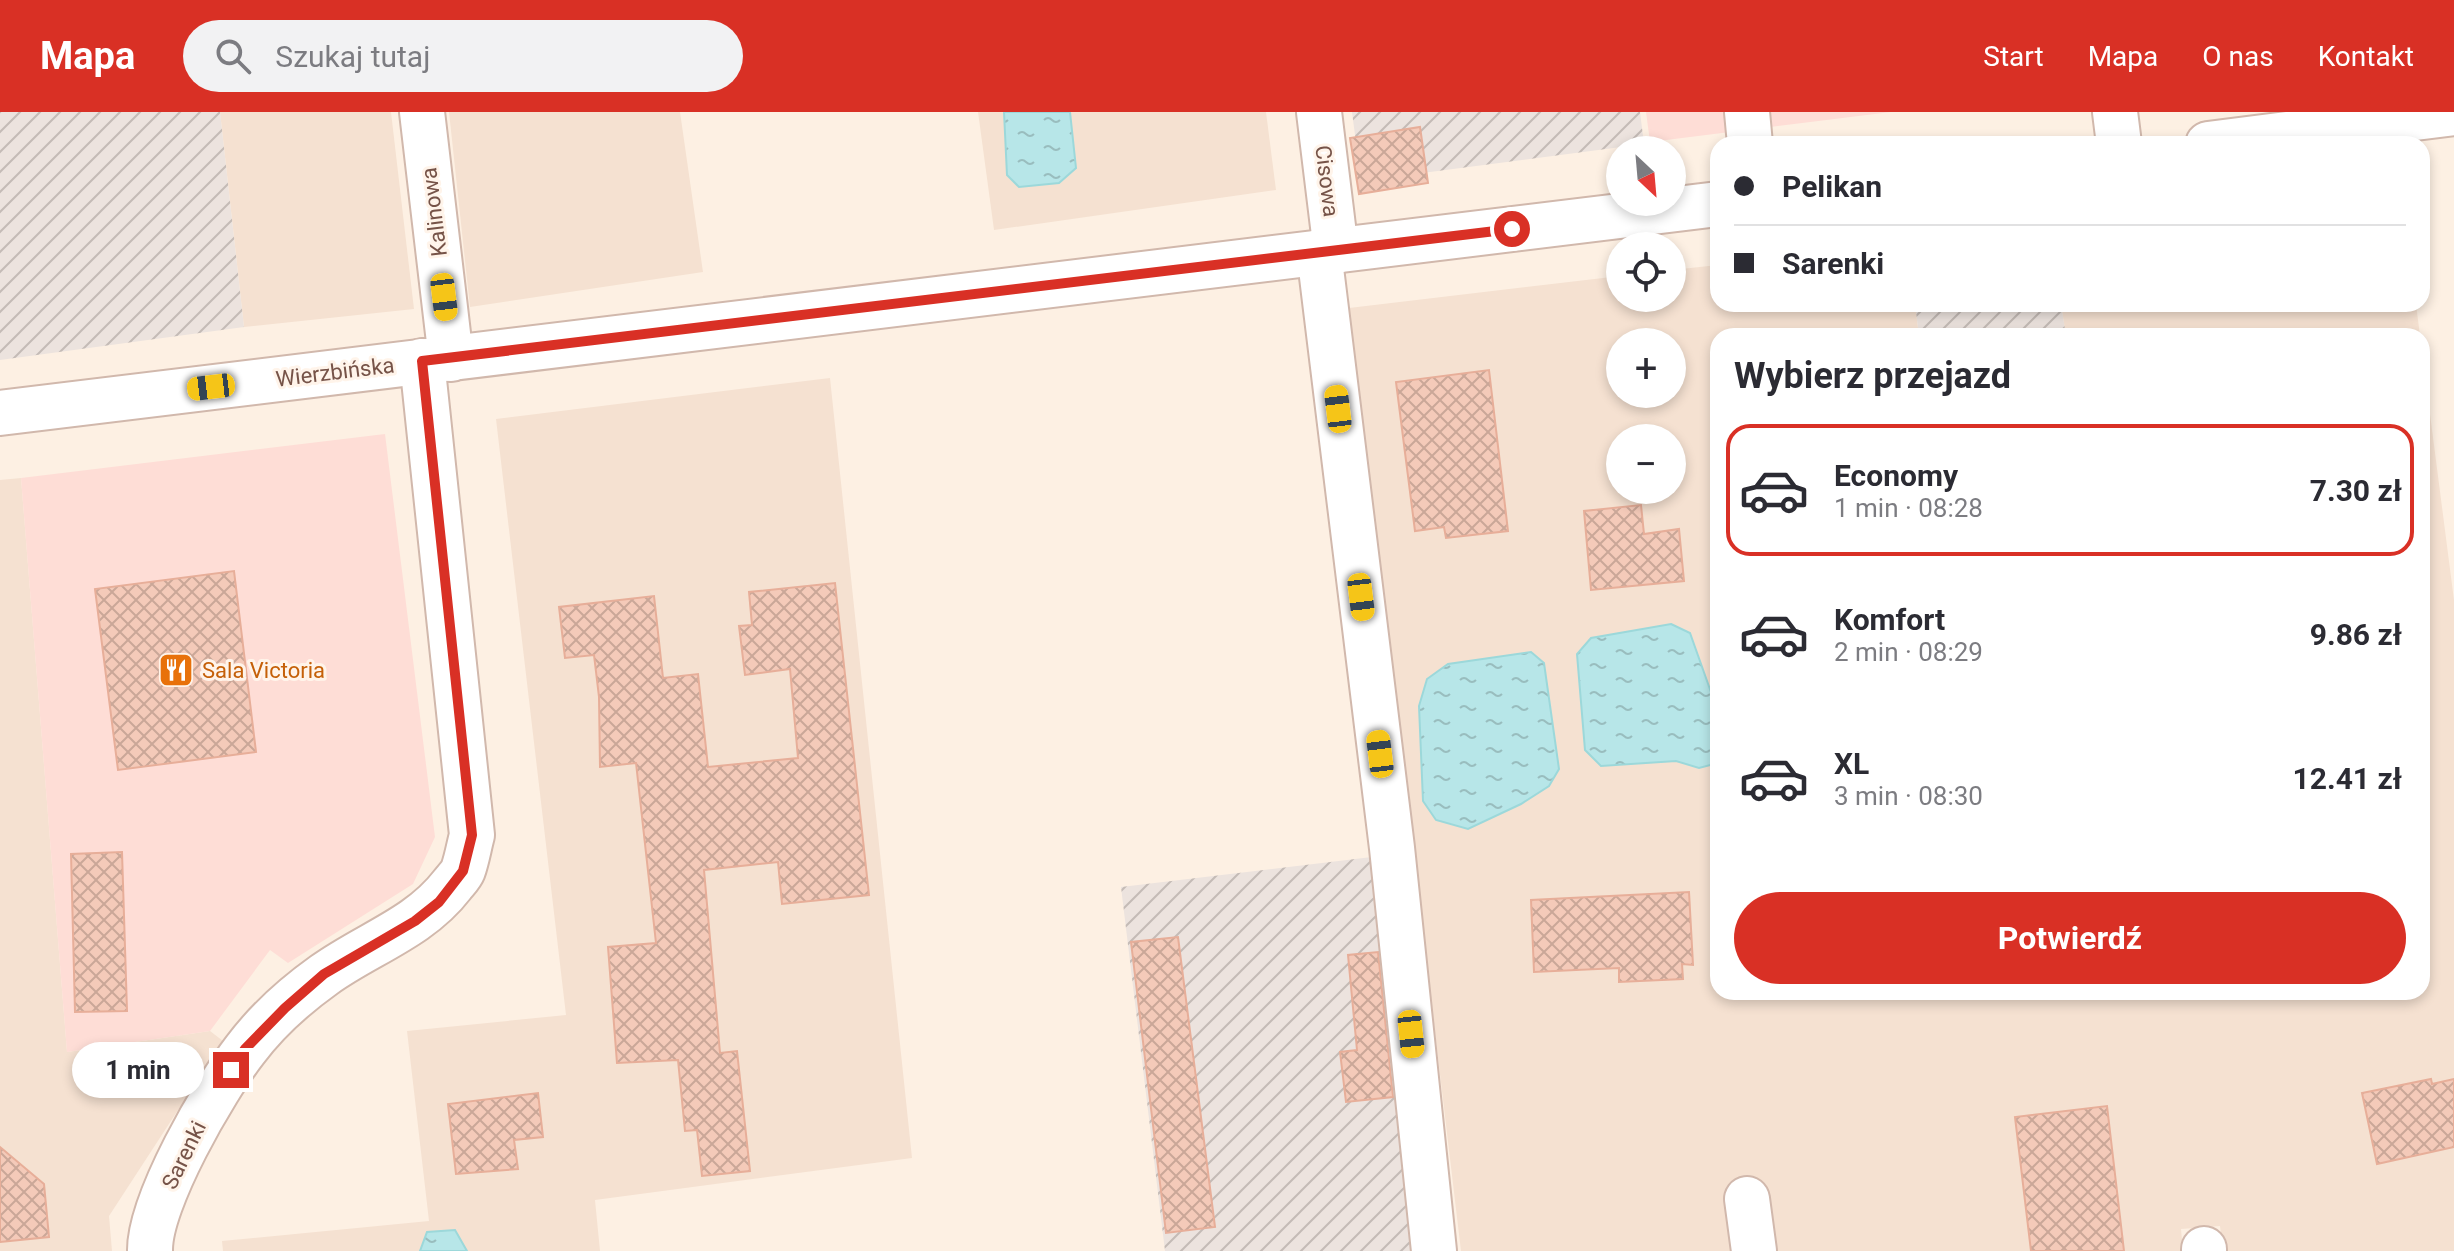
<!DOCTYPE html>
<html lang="pl">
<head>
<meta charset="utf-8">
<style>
	:root { --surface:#fff; --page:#f2f2f3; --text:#2b2b33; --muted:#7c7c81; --line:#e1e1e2; --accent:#d93025 }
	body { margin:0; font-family:Roboto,sans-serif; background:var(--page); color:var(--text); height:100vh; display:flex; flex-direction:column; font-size:30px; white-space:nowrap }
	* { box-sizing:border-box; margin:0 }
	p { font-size:26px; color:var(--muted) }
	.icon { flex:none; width:44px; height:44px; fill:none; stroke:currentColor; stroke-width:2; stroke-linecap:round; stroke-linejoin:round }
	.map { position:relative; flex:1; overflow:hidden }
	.panel { position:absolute; left:1710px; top:216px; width:720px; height:672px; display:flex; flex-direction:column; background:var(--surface); border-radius:24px; box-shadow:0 4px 12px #0003 }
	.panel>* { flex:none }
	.guide { position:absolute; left:1710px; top:24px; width:720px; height:176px; border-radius:24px; box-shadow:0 4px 12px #0003; display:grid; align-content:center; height:176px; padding:0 24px; background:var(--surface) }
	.needle { width:52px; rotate:154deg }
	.controls { position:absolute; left:1606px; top:24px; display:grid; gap:16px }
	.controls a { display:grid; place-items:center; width:80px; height:80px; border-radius:50%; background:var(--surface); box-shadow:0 4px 12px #0003; font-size:40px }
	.end { position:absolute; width:36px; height:36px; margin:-18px; border:10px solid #d93025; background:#fff; box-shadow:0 0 0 4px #fff }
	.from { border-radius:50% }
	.bubble { position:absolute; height:56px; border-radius:28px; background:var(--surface); box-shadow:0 4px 12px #0003; font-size:26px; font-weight:700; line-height:56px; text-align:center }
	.car { position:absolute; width:24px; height:48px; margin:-24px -12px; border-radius:10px; box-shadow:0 0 6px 2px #0007; background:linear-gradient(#f5c518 24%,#345 0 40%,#f5c518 0 76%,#345 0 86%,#f5c518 0) }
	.guide b { display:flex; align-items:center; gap:28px; height:76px; font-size:30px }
	.guide b+b { border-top:2px solid var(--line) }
	.guide i { width:20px; height:20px; background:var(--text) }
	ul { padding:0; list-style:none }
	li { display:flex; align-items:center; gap:24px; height:132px; margin:0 16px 12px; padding:0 8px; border:4px solid transparent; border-radius:24px }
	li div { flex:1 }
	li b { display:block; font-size:30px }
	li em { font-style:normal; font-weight:700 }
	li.on { border-color:var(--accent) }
	li>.icon { width:72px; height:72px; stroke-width:1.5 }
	h2 { padding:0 24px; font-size:36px; line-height:96px }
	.primary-button { display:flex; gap:16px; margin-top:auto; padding:16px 24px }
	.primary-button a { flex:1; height:92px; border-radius:48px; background:var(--accent); color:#fff; font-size:32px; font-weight:700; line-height:92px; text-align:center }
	header { display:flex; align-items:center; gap:48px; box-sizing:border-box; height:112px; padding:0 40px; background:var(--accent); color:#fff }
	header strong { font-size:38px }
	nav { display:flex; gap:44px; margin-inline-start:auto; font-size:28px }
	.search { width:560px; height:72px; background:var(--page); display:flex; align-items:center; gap:20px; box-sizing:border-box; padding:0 28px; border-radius:44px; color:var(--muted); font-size:30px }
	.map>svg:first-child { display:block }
	.residential { fill:#f5e1d1; fill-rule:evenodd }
	.commercial { fill:#feddd6 }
	.industrial { fill:url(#industrial-furrows) }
	.water { fill:url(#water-ripples); stroke:#9cd8da; stroke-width:2 }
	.building { fill:url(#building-cross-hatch); stroke:#e7ae99; stroke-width:2 }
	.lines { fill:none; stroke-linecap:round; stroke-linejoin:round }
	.minor-casing { stroke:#d1b8ac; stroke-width:48 }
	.minor { stroke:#fff; stroke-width:44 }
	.route { stroke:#d93025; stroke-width:10 }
	.labels { text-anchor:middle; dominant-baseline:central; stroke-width:6; stroke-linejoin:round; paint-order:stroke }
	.street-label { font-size:22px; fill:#765348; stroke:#fff4ea }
	.food-label { font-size:22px; fill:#c56008; stroke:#fff4ea; text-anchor:start }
</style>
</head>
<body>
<header>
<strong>Mapa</strong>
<div class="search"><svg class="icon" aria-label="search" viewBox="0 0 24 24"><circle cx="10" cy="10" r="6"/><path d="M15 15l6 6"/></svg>Szukaj tutaj</div>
<nav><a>Start</a><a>Mapa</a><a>O nas</a><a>Kontakt</a></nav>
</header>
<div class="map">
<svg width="2454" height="1139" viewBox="0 0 2454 1139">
	<defs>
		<pattern id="industrial-furrows" width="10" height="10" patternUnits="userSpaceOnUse" patternTransform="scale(2)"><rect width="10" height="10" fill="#ece3de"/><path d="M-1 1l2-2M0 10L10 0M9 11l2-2" fill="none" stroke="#c4bbb6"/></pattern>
		<pattern id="water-ripples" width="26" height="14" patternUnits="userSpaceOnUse" patternTransform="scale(2)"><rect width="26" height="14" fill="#b7e6e8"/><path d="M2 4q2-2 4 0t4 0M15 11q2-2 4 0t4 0" fill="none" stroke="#99bdbe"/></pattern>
		<pattern id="building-cross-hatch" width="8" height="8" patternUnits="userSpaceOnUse" patternTransform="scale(2)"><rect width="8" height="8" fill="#f4cab9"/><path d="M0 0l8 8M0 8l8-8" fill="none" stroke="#caa798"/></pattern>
	</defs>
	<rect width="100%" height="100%" fill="#fdf0e3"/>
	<g class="residential">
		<polygon points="220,0 391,0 414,197 244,215"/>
		<polygon points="449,0 680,0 703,160 470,195"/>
		<polygon points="978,0 1266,0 1276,78 994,118"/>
		<path d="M 1718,153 L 1718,192 L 1915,192 L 1919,224 L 1718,224 L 1718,880 L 2422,880 L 2422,240 L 2454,488 L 2454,1139 L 2223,1139 L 2220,1114 L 2181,1117 L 2183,1139 L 1771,1139 L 1761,1072 L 1728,1076 L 1736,1139 L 1461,1139 L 1349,196 L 1620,164 L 1620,186 L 1672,186 L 1672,158 ZM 1620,230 L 1672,230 L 1672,282 L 1620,282 ZM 1620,326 L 1672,326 L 1672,378 L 1620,378 Z"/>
		<polygon points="2061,192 2416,192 2420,224 2066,224"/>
		<polygon points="830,266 912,1046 595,1088 600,1139 223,1139 222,1129 429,1109 407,919 566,903 496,307"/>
		<polygon points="21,366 67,940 210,919 223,929 109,1104 112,1139 0,1139 0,368"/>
	</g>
	<g class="commercial">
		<polygon points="1646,0 1891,0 1650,30"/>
		<polygon points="385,322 435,725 413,772 288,851 270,838 210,919 67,940 21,366"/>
	</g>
	<g class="industrial">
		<polygon points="0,0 220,0 244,215 0,248"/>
		<polygon points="1352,0 1640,0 1644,32 1361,69"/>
		<polygon points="1915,192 2061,192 2066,224 1919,224"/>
		<polygon points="1380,744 1427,1139 1165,1139 1121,775"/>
	</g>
	<g class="water">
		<polygon points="1004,0 1070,0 1076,56 1059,71 1019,75 1007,63"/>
		<polygon points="1671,512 1690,521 1718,600 1718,651 1699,656 1676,649 1601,654 1585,638 1577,542 1591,526"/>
		<polygon points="1531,540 1544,551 1559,657 1549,674 1521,692 1468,717 1436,708 1423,689 1419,594 1427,567 1448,552"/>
		<polygon points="455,1118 467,1139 420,1139 427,1120"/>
	</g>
	<g class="building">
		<polygon points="1420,15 1428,71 1359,82 1350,26"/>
		<polygon points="1489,258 1508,419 1446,426 1444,415 1415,419 1396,270"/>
		<polygon points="1641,393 1644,422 1679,417 1684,469 1591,478 1584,399"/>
		<polygon points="234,459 256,640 118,658 95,477"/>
		<polygon points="835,471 869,783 782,792 778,750 704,758 720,941 737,939 750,1059 702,1064 697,1018 685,1019 678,948 617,951 608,835 656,831 636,651 600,655 599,585 594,543 565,546 559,495 654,484 663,566 698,562 708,655 798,646 790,557 745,563 739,514 752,513 749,480"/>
		<polygon points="122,740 127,899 75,900 71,742"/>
		<polygon points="1689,780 1693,853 1682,852 1683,867 1619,870 1619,856 1534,860 1531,788"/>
		<polygon points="1178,825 1215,1115 1166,1121 1131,830"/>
		<polygon points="1378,840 1393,985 1346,990 1340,940 1357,938 1348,843"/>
		<polygon points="2431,967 2432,972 2454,967 2454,1035 2377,1052 2362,981"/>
		<polygon points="538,981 543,1025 514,1028 518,1057 456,1062 448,992"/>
		<polygon points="2107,994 2124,1139 2031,1139 2015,1005"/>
		<polygon points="0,1035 44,1072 49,1125 0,1130"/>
	</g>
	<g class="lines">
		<g class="minor-casing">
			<g id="minor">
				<polyline points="422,0 451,247"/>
				<polyline points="1319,0 1336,139"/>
				<polyline points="1747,0 1750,32"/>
				<polyline points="2115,0 2119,32"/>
				<polyline points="2208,32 2454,1"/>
				<polyline points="1319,140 1392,736 1434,1139"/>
				<polyline points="0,301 1718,92"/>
				<polyline points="1747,1087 1754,1139"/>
				<polyline points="2204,1137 2204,1139"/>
				<path d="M 150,1139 C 149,1090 214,978 245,938 C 266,910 296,883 324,863 C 367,832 419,816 452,773 C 456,768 461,763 463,758 C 467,747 469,734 472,723 L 422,249"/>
			</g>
		</g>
		<use href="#minor" class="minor"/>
	</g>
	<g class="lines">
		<polyline class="route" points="231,958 245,937 285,896 324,862 415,809 439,790 463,759 472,723 422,249 1512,117"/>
	</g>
	<defs>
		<g id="restaurant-square" transform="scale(1.8)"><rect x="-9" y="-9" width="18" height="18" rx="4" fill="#e8710a" stroke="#fff4ea"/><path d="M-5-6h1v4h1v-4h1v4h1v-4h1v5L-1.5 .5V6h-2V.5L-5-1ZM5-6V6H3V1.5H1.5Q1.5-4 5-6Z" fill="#fff"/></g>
	</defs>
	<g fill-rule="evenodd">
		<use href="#restaurant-square" x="176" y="558"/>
	</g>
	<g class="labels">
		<g class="street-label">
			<text transform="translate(1327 69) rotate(83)">Cisowa</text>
			<text transform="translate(434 100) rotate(-97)">Kalinowa</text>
			<text transform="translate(335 260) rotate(-7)">Wierzbińska</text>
			<text transform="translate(184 1043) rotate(-64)">Sarenki</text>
		</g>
		<g class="food-label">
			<text x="202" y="558">Sala Victoria</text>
		</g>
	</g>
</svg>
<div class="controls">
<a><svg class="needle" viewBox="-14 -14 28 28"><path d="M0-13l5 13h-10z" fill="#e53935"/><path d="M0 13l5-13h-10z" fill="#7c7c81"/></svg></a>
<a><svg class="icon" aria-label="locate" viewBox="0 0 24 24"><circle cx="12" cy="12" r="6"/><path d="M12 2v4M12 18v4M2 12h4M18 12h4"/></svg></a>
<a>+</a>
<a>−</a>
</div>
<i class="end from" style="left:1512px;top:117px"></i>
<i class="end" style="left:231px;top:958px"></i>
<div class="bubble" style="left:72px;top:930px;width:132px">1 min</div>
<i class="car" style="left:444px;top:185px;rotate:173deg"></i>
<i class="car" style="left:211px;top:275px;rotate:263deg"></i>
<i class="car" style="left:1338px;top:297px;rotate:353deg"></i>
<i class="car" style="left:1361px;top:485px;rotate:173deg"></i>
<i class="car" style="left:1380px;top:642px;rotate:353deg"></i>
<i class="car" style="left:1411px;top:922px;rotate:174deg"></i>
<div class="guide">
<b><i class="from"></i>Pelikan</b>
<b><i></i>Sarenki</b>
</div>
<section class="panel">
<h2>Wybierz przejazd</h2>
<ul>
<li class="on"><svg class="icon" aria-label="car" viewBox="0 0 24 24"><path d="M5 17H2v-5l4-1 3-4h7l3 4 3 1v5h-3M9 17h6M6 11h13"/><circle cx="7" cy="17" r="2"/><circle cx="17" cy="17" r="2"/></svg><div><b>Economy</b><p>1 min · 08:28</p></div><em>7.30 zł</em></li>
<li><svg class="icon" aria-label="car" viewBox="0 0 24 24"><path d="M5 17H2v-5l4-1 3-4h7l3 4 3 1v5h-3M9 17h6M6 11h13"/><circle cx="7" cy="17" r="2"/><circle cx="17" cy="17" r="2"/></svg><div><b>Komfort</b><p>2 min · 08:29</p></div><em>9.86 zł</em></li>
<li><svg class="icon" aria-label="car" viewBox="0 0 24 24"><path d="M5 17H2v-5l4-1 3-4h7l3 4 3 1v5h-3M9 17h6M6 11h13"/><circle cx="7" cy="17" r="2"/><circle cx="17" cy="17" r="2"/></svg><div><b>XL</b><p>3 min · 08:30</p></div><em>12.41 zł</em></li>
</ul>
<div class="primary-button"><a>Potwierdź</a></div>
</section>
</div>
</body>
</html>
